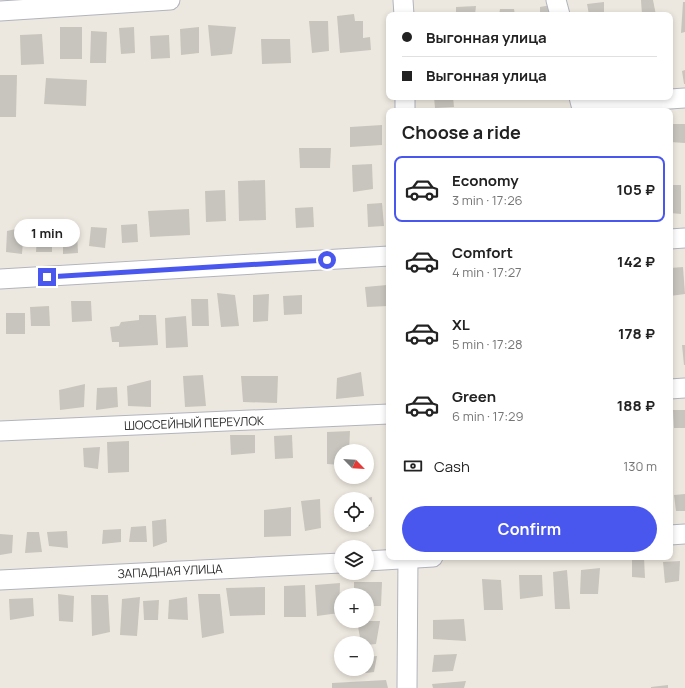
<!DOCTYPE html>
<html lang="en">
<head>
<meta charset="utf-8">
<style>
	:root { --surface:#fff; --page:#f2f2f2; --text:#222; --muted:#767676; --line:#e0e0e0; --accent:#4957ef }
	body { margin:0; font-family:Manrope,sans-serif; background:var(--page); color:var(--text); height:100vh; display:flex; flex-direction:column; font-size:15px; white-space:nowrap }
	* { box-sizing:border-box; margin:0 }
	p { font-size:13px; color:var(--muted) }
	.icon { flex:none; width:22px; height:22px; fill:none; stroke:currentColor; stroke-width:2; stroke-linecap:round; stroke-linejoin:round }
	.map { position:relative; flex:1; overflow:hidden }
	.panel { position:absolute; left:386px; top:108px; width:287px; height:452px; display:flex; flex-direction:column; background:var(--surface); border-radius:8px; box-shadow:0 2px 6px #0003 }
	.panel>* { flex:none }
	.banner { position:absolute; left:386px; top:12px; width:287px; height:88px; border-radius:8px; box-shadow:0 2px 6px #0003; display:grid; align-content:center; height:88px; padding:0 16px; background:var(--surface) }
	.needle { width:26px; rotate:115deg }
	.controls { position:absolute; left:334px; top:444px; display:grid; gap:8px }
	.controls a { display:grid; place-items:center; width:40px; height:40px; border-radius:50%; background:var(--surface); box-shadow:0 2px 6px #0003; font-size:20px }
	.end { position:absolute; width:18px; height:18px; margin:-9px; border:5px solid #4957ef; background:#fff; box-shadow:0 0 0 2px #fff }
	.from { border-radius:50% }
	.bubble { position:absolute; height:28px; border-radius:14px; background:var(--surface); box-shadow:0 2px 6px #0003; font-size:13px; font-weight:700; line-height:28px; text-align:center }
	.banner b { display:flex; align-items:center; gap:14px; height:38px; font-size:15px }
	.banner b+b { border-top:1px solid var(--line) }
	.banner i { width:10px; height:10px; background:var(--text) }
	ul { padding:0; list-style:none }
	li { display:flex; align-items:center; gap:12px; height:66px; margin:0 8px 6px; padding:0 8px; border:2px solid transparent; border-radius:8px }
	li div { flex:1 }
	li b { display:block; font-size:15px }
	li em { font-style:normal; font-weight:700 }
	li.on { border-color:var(--accent) }
	li>.icon { width:36px; height:36px; stroke-width:1.5 }
	h2 { padding:0 16px; font-size:18px; line-height:48px }
	.pay { display:flex; align-items:center; gap:10px; height:44px; padding:0 16px; font-size:15px }
	.pay p { margin-inline-start:auto }
	.primary-button { display:flex; gap:8px; margin-top:auto; padding:8px 16px }
	.primary-button a { flex:1; height:46px; border-radius:24px; background:var(--accent); color:#fff; font-size:16px; font-weight:700; line-height:46px; text-align:center }
	.map>svg:first-child { display:block }
	.building { fill:#c8c5be }
	.lines { fill:none; stroke-linecap:round; stroke-linejoin:round }
	.minor-casing { stroke:#b2b4be; stroke-width:21 }
	.minor { stroke:#fff; stroke-width:19 }
	.route { stroke:#4957ef; stroke-width:5 }
	.labels { text-anchor:middle; dominant-baseline:central; stroke-width:3; stroke-linejoin:round; paint-order:stroke }
	.street-label { font-size:12px; fill:#2c2c2c; stroke:#fff }
</style>
</head>
<body>
<div class="map">
<svg width="685" height="688" viewBox="0 0 685 688">
	<rect width="100%" height="100%" fill="#ede8df"/>
	<g class="building">
		<polygon points="641,0 653,0 656,15 642,15"/>
		<polygon points="604,2 604,15 589,15 587,4"/>
		<polygon points="683,2 685,2 685,32 681,33"/>
		<polygon points="551,5 551,15 540,15 540,7"/>
		<polygon points="476,6 475,15 456,15 456,7"/>
		<polygon points="500,9 514,9 515,15 499,15"/>
		<polygon points="354,14 355,21 363,21 363,38 370,37 371,50 340,53 337,16"/>
		<polygon points="309,21 328,21 329,51 312,53"/>
		<polygon points="208,25 236,27 232,54 211,56"/>
		<rect x="60" y="27" width="22" height="32"/>
		<polygon points="134,27 135,53 121,54 119,28"/>
		<polygon points="199,27 199,53 181,55 180,29"/>
		<polygon points="91,31 107,32 106,63 90,63"/>
		<polygon points="42,34 44,64 21,65 20,35"/>
		<polygon points="169,35 170,58 151,59 150,36"/>
		<polygon points="261,39 290,39 291,63 262,64"/>
		<polygon points="685,70 685,84 684,84 682,71"/>
		<polygon points="0,75 17,75 16,117 0,117"/>
		<polygon points="46,78 87,80 86,106 44,104"/>
		<polygon points="434,97 453,97 454,107 435,108"/>
		<polygon points="670,124 685,124 685,143 670,142"/>
		<polygon points="382,125 382,145 350,147 350,127"/>
		<polygon points="299,148 331,148 330,168 300,168"/>
		<polygon points="372,164 373,189 353,192 352,165"/>
		<polygon points="265,180 266,220 239,221 238,181"/>
		<polygon points="670,185 681,185 681,214 670,213"/>
		<polygon points="225,190 226,221 206,222 205,191"/>
		<polygon points="382,203 384,226 368,227 367,204"/>
		<polygon points="313,207 314,227 296,228 295,208"/>
		<polygon points="189,209 190,235 150,237 148,211"/>
		<polygon points="137,224 138,242 122,243 121,225"/>
		<polygon points="24,227 22,254 6,252 7,231"/>
		<polygon points="91,227 107,228 105,248 89,246"/>
		<polygon points="63,232 77,232 78,253 63,254"/>
		<polygon points="37,235 52,236 52,252 36,252"/>
		<polygon points="683,267 685,294 670,296 670,268"/>
		<polygon points="387,285 388,306 367,307 365,287"/>
		<polygon points="217,293 235,295 239,326 221,327"/>
		<polygon points="269,294 268,321 253,322 253,295"/>
		<polygon points="302,295 302,314 284,315 283,296"/>
		<polygon points="191,299 208,299 209,326 192,326"/>
		<polygon points="71,301 91,301 92,321 72,322"/>
		<polygon points="49,306 50,326 31,326 30,307"/>
		<rect x="6" y="313" width="19" height="21"/>
		<polygon points="139,315 156,315 158,345 119,347 119,342 112,342 110,327 119,326 121,322 139,320"/>
		<polygon points="186,316 188,347 166,348 165,318"/>
		<polygon points="682,345 685,345 685,365 684,365"/>
		<polygon points="361,372 364,396 336,399 337,378"/>
		<polygon points="203,375 206,406 185,407 183,376"/>
		<polygon points="241,376 278,376 277,403 243,402"/>
		<polygon points="151,380 151,407 128,406 127,386"/>
		<polygon points="85,384 84,407 60,410 59,390"/>
		<polygon points="117,387 118,407 96,410 97,388"/>
		<polygon points="673,410 685,410 685,428 674,428"/>
		<polygon points="350,431 349,451 341,451 341,465 327,464 327,432"/>
		<polygon points="230,435 255,435 255,453 231,455"/>
		<polygon points="292,435 293,458 275,459 274,436"/>
		<polygon points="129,441 129,472 108,473 107,442"/>
		<polygon points="100,447 98,469 84,467 83,448"/>
		<polygon points="685,494 685,511 676,511 674,495"/>
		<polygon points="372,497 370,526 367,526 367,498"/>
		<polygon points="320,499 321,528 305,531 301,501"/>
		<polygon points="291,507 291,536 264,537 264,510"/>
		<polygon points="166,519 167,542 153,547 152,521"/>
		<polygon points="346,525 365,525 365,526 345,528"/>
		<polygon points="146,526 147,542 129,542 131,527"/>
		<polygon points="121,529 121,542 102,544 103,530"/>
		<polygon points="67,531 68,548 49,546 47,532"/>
		<polygon points="27,532 39,532 42,552 25,553"/>
		<polygon points="0,534 13,535 12,553 0,555"/>
		<polygon points="632,557 644,557 645,578 632,577"/>
		<polygon points="680,561 679,581 665,583 663,562"/>
		<polygon points="600,568 598,594 580,594 581,570"/>
		<polygon points="567,570 570,609 555,609 553,572"/>
		<polygon points="519,575 542,575 543,596 520,599"/>
		<polygon points="482,579 501,580 503,610 484,610"/>
		<polygon points="354,582 382,582 381,606 367,606 367,595 354,595"/>
		<polygon points="340,583 339,613 317,616 315,585"/>
		<polygon points="305,585 306,617 284,617 284,586"/>
		<polygon points="265,587 265,615 230,616 226,588"/>
		<polygon points="58,594 74,596 73,622 59,621"/>
		<polygon points="198,594 220,594 224,633 202,638"/>
		<polygon points="91,595 108,595 110,632 92,636"/>
		<polygon points="140,597 137,636 120,635 122,599"/>
		<polygon points="187,597 188,620 168,619 169,600"/>
		<polygon points="33,598 34,616 10,620 9,599"/>
		<polygon points="159,600 158,620 144,620 143,601"/>
		<polygon points="464,619 466,641 433,639 433,620"/>
		<polygon points="357,621 380,621 376,644 367,645 367,643 361,643"/>
		<polygon points="457,654 453,671 432,672 434,655"/>
		<polygon points="377,656 374,672 358,674 358,669 367,669 367,657"/>
		<polygon points="386,680 388,688 332,688 332,683"/>
		<polygon points="466,681 464,688 433,688 432,684"/>
		<polygon points="668,685 668,688 651,688 651,687"/>
	</g>
	<g class="lines">
		<g class="minor-casing">
			<g id="minor">
				<polyline points="403,0 404,15"/>
				<polyline points="556,0 560,15"/>
				<polyline points="0,11 170,0"/>
				<polyline points="405,97 405,111"/>
				<polyline points="579,97 581,105 685,98"/>
				<polyline points="670,239 685,238"/>
				<polyline points="0,279 389,256"/>
				<polyline points="670,389 685,388"/>
				<polyline points="0,431 389,414"/>
				<polyline points="670,535 685,534"/>
				<polyline points="367,561 433,557"/>
				<polyline points="0,580 341,563"/>
				<polyline points="407,688 408,557"/>
			</g>
		</g>
		<use href="#minor" class="minor"/>
	</g>
	<g class="lines">
		<polyline class="route" points="47,277 327,260"/>
	</g>
	<g class="labels">
		<g class="street-label">
			<text transform="translate(194 423) rotate(-2)">ШОССЕЙНЫЙ ПЕРЕУЛОК</text>
			<text transform="translate(170 571) rotate(-3)">ЗАПАДНАЯ УЛИЦА</text>
		</g>
	</g>
</svg>
<div class="controls">
<a><svg class="needle" viewBox="-14 -14 28 28"><path d="M0-13l5 13h-10z" fill="#e53935"/><path d="M0 13l5-13h-10z" fill="#767676"/></svg></a>
<a><svg class="icon" aria-label="locate" viewBox="0 0 24 24"><circle cx="12" cy="12" r="6"/><path d="M12 2v4M12 18v4M2 12h4M18 12h4"/></svg></a>
<a><svg class="icon" aria-label="layers" viewBox="0 0 24 24"><path d="M12 4l9 5-9 5-9-5zM3 14l9 5 9-5"/></svg></a>
<a>+</a>
<a>−</a>
</div>
<i class="end from" style="left:327px;top:260px"></i>
<i class="end" style="left:47px;top:277px"></i>
<div class="bubble" style="left:14px;top:219px;width:66px">1 min</div>
<div class="banner">
<b><i class="from"></i>Выгонная улица</b>
<b><i></i>Выгонная улица</b>
</div>
<section class="panel">
<h2>Choose a ride</h2>
<ul>
<li class="on"><svg class="icon" aria-label="car" viewBox="0 0 24 24"><path d="M5 17H2v-5l4-1 3-4h7l3 4 3 1v5h-3M9 17h6M6 11h13"/><circle cx="7" cy="17" r="2"/><circle cx="17" cy="17" r="2"/></svg><div><b>Economy</b><p>3 min · 17:26</p></div><em>105 ₽</em></li>
<li><svg class="icon" aria-label="car" viewBox="0 0 24 24"><path d="M5 17H2v-5l4-1 3-4h7l3 4 3 1v5h-3M9 17h6M6 11h13"/><circle cx="7" cy="17" r="2"/><circle cx="17" cy="17" r="2"/></svg><div><b>Comfort</b><p>4 min · 17:27</p></div><em>142 ₽</em></li>
<li><svg class="icon" aria-label="car" viewBox="0 0 24 24"><path d="M5 17H2v-5l4-1 3-4h7l3 4 3 1v5h-3M9 17h6M6 11h13"/><circle cx="7" cy="17" r="2"/><circle cx="17" cy="17" r="2"/></svg><div><b>XL</b><p>5 min · 17:28</p></div><em>178 ₽</em></li>
<li><svg class="icon" aria-label="car" viewBox="0 0 24 24"><path d="M5 17H2v-5l4-1 3-4h7l3 4 3 1v5h-3M9 17h6M6 11h13"/><circle cx="7" cy="17" r="2"/><circle cx="17" cy="17" r="2"/></svg><div><b>Green</b><p>6 min · 17:29</p></div><em>188 ₽</em></li>
</ul>
<div class="pay"><svg class="icon" aria-label="cash" viewBox="0 0 24 24"><path d="M3 7h18v10H3z"/><circle cx="12" cy="12" r="2"/></svg>Cash<p>130 m</p></div>
<div class="primary-button"><a>Confirm</a></div>
</section>
</div>
</body>
</html>
